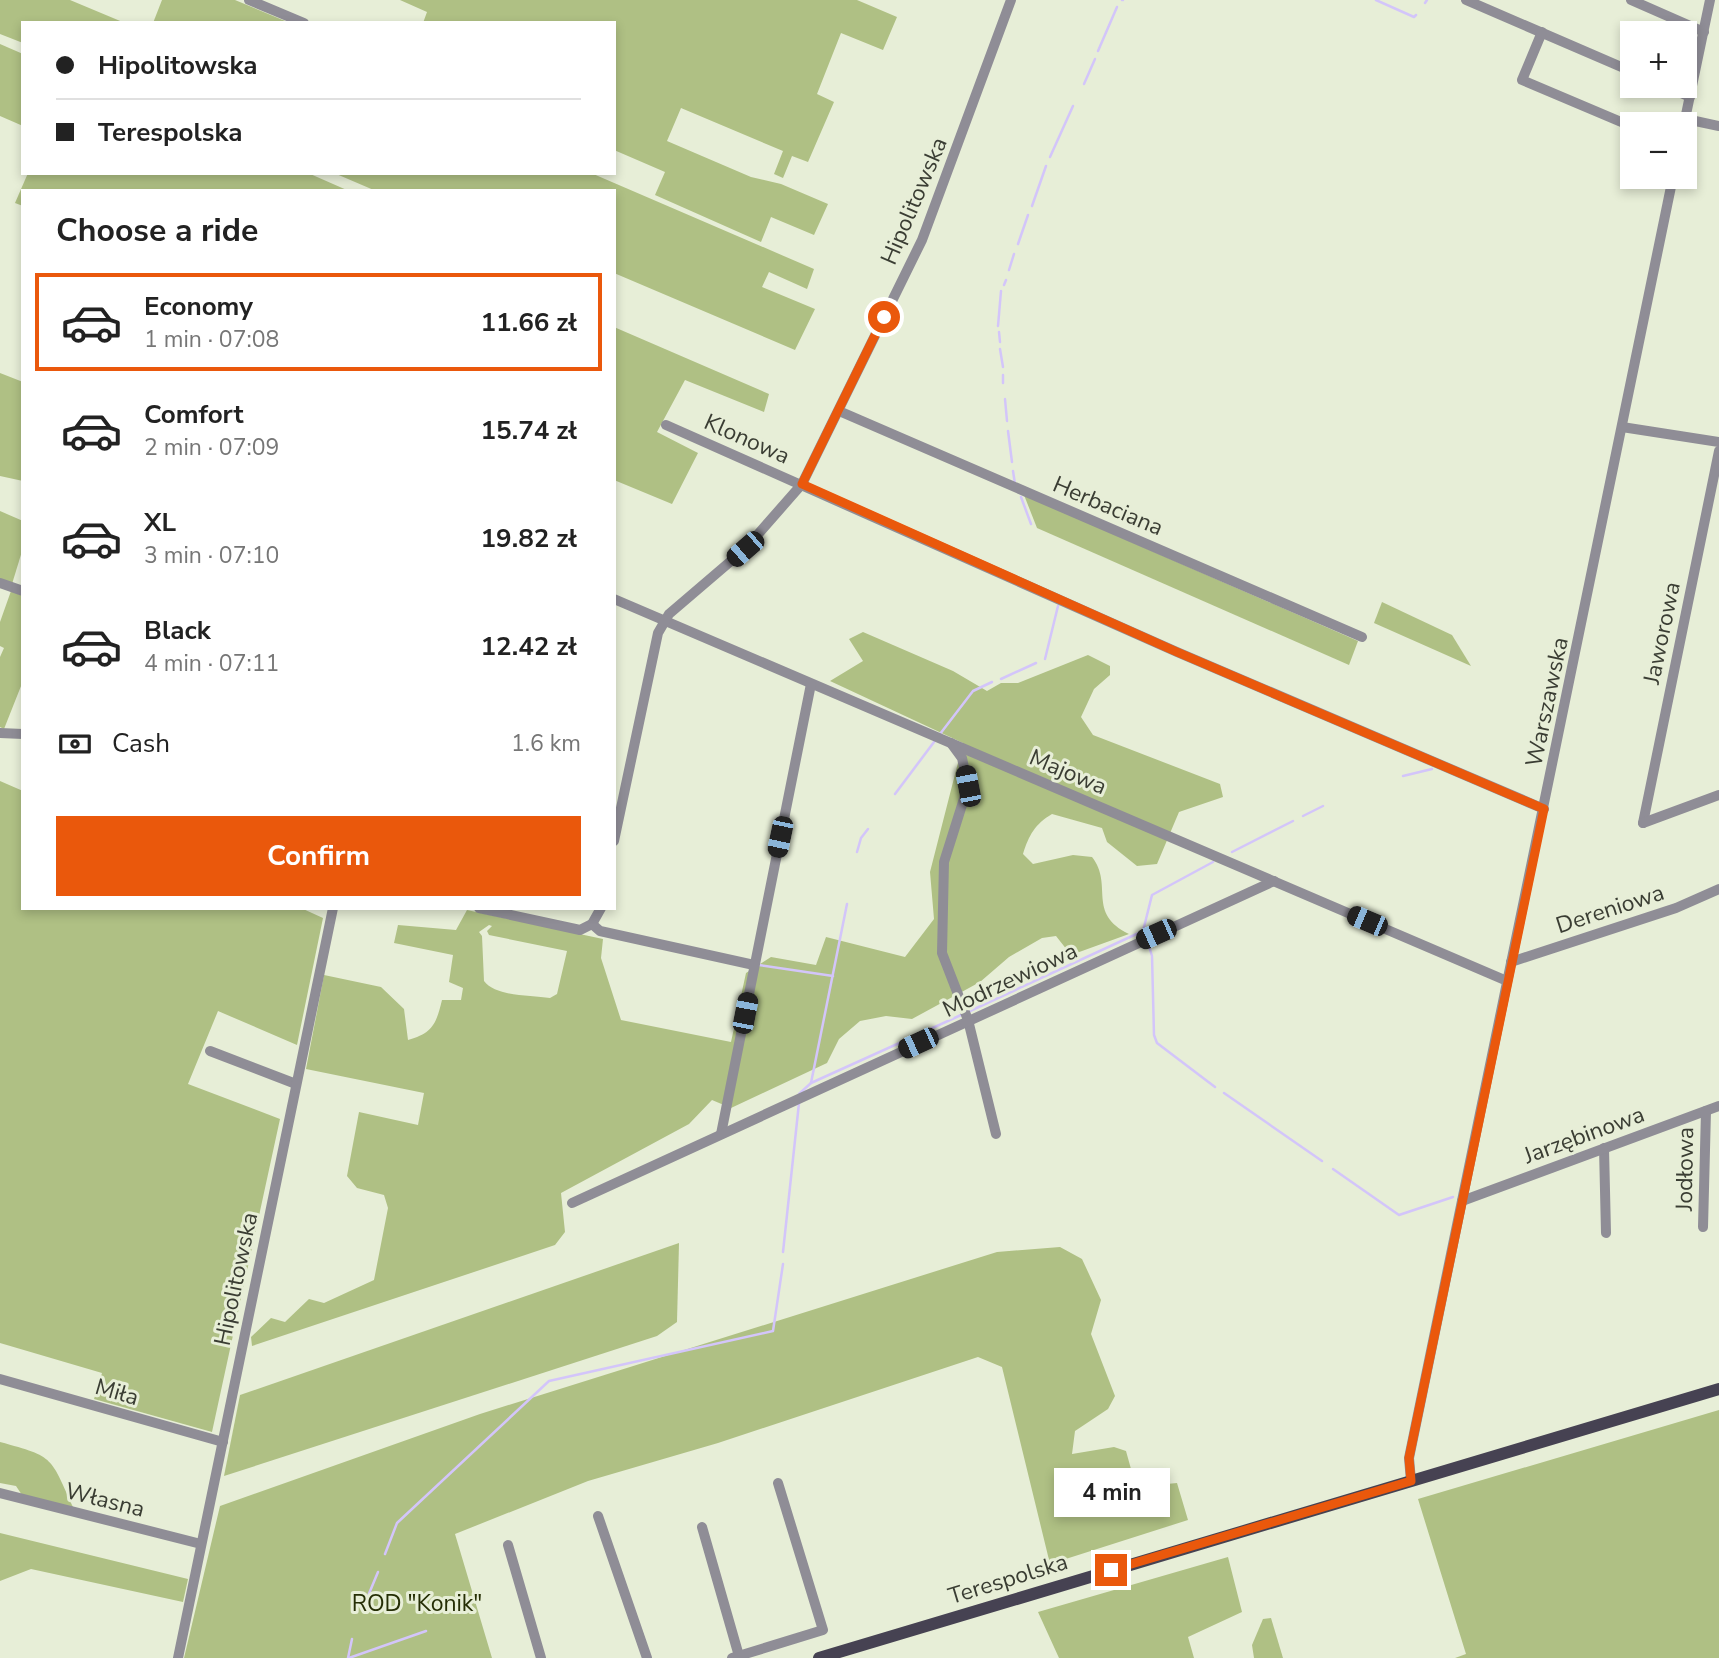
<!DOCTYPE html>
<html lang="en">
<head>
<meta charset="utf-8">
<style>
	:root { --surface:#fff; --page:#f6f6f6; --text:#222; --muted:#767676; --line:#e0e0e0; --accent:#ea580c }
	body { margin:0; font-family:"Nunito Sans",sans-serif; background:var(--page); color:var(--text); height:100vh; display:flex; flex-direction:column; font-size:26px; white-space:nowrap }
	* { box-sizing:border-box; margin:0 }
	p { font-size:23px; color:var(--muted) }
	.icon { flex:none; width:38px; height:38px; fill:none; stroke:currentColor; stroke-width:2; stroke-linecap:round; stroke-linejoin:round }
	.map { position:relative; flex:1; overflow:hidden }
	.drawer { position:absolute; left:21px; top:189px; width:595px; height:721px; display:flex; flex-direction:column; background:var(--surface); border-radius:0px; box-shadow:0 4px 10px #0003 }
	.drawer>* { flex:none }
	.guide { position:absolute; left:21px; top:21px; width:595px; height:154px; border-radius:0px; box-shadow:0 4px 10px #0003; display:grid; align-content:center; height:154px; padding:0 35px; background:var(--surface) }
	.tools { position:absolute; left:1620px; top:21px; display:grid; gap:14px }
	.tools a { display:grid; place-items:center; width:77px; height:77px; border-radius:0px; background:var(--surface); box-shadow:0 4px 10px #0003; font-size:35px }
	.end { position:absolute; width:32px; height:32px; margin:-16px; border:9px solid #ea580c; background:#fff; box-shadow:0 0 0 4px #fff }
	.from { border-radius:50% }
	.bubble { position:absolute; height:49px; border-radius:0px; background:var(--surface); box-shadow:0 4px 10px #0003; font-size:23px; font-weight:700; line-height:49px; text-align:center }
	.car { position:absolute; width:21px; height:42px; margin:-21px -10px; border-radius:9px; box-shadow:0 0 5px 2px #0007; background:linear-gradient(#222 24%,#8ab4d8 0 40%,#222 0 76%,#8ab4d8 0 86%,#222 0) }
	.guide b { display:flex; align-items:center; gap:24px; height:66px; font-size:26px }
	.guide b+b { border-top:2px solid var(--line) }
	.guide i { width:18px; height:18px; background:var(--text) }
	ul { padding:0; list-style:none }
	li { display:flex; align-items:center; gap:21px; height:98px; margin:0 14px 10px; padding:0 21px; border:4px solid transparent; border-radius:0px }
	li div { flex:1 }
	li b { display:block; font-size:26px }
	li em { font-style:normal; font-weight:700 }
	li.selected { border-color:var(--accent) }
	li>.icon { width:63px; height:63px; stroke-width:1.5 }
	h2 { padding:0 35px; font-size:32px; line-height:84px }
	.pay { display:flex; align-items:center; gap:18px; height:77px; padding:0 35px; font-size:26px }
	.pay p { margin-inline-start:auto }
	.primary-button { display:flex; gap:14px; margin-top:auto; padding:14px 35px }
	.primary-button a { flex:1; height:80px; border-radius:0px; background:var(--accent); color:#fff; font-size:28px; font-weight:700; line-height:80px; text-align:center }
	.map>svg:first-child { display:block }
	.green { fill:#afc084; fill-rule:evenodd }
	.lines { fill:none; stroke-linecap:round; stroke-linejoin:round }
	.stream { stroke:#d3c5fa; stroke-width:2.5 }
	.minor { stroke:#8f8d96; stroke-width:10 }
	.major { stroke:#464252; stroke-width:12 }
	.route { stroke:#ea580c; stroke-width:9 }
	.labels { text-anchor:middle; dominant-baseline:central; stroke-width:6; stroke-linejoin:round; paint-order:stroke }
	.street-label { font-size:23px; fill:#3a3d33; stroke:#e7eed7 }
	.park-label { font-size:23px; fill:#252e05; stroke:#e7eed7 }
</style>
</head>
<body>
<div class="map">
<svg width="1719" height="1658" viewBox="0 0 1719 1658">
	<rect width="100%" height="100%" fill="#e7eed7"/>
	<g class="green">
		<polygon points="0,0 70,0 125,23 23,23 23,43 0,34"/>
		<polygon points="162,0 235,0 290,23 153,23"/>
		<polygon points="400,0 857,0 897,17 883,50 841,33 817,94 834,102 808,162 792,156 783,178 774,174 783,151 681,108 667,141 751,177 781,184 828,204 814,235 771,217 761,242 655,195 665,172 614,150 614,23 423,23 427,12"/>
		<polygon points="0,44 23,54 23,126 0,116"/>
		<polygon points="28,173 308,173 349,191 23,191 23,206 15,203"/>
		<polygon points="334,173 591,173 814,269 807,289 769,272 762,287 815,309 795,350 614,273 614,191 376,191"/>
		<polygon points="614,327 769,394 764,412 685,380 657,432 698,453 672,504 614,480"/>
		<polygon points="0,373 23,382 23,481 0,476"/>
		<polygon points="1024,495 1358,641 1349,665 1037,528"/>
		<polygon points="0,511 23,521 23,548 12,584 0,580"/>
		<polygon points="11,591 23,596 23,681 4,729 0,727 0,657 4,648 0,646 0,622"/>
		<polygon points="1382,602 1452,635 1471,666 1374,623"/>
		<path d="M 863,632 L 953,671 L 987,691 L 1001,683 L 1018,683 L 1088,655 L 1110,666 L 1110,675 L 1094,689 L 1081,717 L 1093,735 L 1220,784 L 1223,797 L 1179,812 L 1157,864 L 1137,866 L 1107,842 L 1102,828 L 1052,814 C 1035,824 1029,835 1023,854 L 1033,864 L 1073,855 L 1092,857 C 1114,885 1086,913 1129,934 L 1071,955 L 1056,936 L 1042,938 L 1009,957 L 980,982 L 912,1019 L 886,1016 L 860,1021 L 839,1039 L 827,1063 L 731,1108 L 712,1100 L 689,1124 L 561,1193 L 565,1232 L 555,1245 L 252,1346 L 251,1337 L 271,1318 L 285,1322 L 309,1299 L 324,1303 L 374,1280 L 388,1208 L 384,1195 L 357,1188 L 347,1176 L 359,1112 L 418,1125 L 424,1093 L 306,1069 L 324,975 L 381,987 L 404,1009 L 408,1040 C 433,1033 436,1024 442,1000 L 461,1000 L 463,988 L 449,982 L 453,955 L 394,943 L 398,925 L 456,930 L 467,910 L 603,939 L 601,958 L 621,1020 L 731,1042 L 746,973 L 771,957 L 816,965 L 826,937 L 905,957 L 934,919 L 930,872 L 963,743 L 830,681 L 863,661 L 849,639 ZM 489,925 L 492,926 L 487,931 L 489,935 L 567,951 L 557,994 L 550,998 C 531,995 496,997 484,981 L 482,936 L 479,932 Z"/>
		<polygon points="0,781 23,791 23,908 301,908 323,918 297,1045 218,1011 188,1084 280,1119 212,1432 94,1399 102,1373 0,1343"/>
		<polygon points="679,1243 677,1322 657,1336 224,1476 240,1395"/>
		<polygon points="1060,1247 1082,1259 1101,1300 1091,1334 1115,1396 1108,1409 1075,1431 1072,1454 1114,1447 1126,1451 1136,1487 1177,1483 1188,1520 1050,1564 1002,1367 978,1357 718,1443 588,1481 455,1534 492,1658 184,1658 220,1506 480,1414 997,1252"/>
		<polygon points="1719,1410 1719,1658 1455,1658 1466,1654 1418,1499"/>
		<path d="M 0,1442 C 56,1457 50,1457 74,1509 L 22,1495 L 16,1486 L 0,1483 Z"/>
		<polygon points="0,1533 188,1579 183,1602 31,1569 0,1581"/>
		<polygon points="1228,1557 1242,1612 1188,1637 1194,1658 1059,1658 1038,1612"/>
		<polygon points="1271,1618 1283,1658 1254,1658 1252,1645 1263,1619"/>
	</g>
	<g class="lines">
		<g class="stream">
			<polyline points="1122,0 1123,0"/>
			<polyline points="1376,0 1414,17 1416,15"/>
			<polyline points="1425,3 1427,0"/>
			<polyline points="1098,51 1117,7"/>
			<polyline points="1084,84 1095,59"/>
			<polyline points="1050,157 1073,106"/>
			<polyline points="1032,206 1046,166"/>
			<polyline points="1018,244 1028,215"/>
			<polyline points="1009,270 1014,254"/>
			<polyline points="1004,285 1006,280"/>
			<polyline points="998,326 1001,291"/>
			<polyline points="999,332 1000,342"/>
			<polyline points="1000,349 1003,367"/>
			<polyline points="1003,375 1003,383"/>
			<polyline points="1005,399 1007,421"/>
			<polyline points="1008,431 1012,462"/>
			<polyline points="1013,471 1015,484"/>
			<polyline points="1021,497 1031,524"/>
			<polyline points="1045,659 1058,606"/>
			<polyline points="1001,679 1036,663"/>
			<polyline points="940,734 973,691 992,682"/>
			<polyline points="1403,776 1432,769"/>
			<polyline points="895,794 934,742"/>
			<polyline points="1303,816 1323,806"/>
			<polyline points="857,852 861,838 868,829"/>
			<polyline points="1232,852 1293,821"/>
			<polyline points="1145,935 1143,931 1152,895 1213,862"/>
			<polyline points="1148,943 1152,956 1154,1035 1157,1043 1215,1087"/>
			<polyline points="759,965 833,976"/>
			<polyline points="970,1011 1143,931"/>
			<polyline points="811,1083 847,904"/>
			<polyline points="1224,1093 1322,1161"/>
			<polyline points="799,1094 811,1083 961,1015"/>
			<polyline points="1333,1169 1399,1215 1453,1197"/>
			<polyline points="783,1252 799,1103"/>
			<polyline points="385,1554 397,1523 549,1381 773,1331 783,1264"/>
			<polyline points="368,1596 378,1572"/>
			<polyline points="348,1658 352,1639"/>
			<polyline points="349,1658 426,1631"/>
		</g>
		<g class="minor">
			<polyline points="249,0 304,23"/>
			<polyline points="1466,0 1633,72"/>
			<polyline points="1631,0 1704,32"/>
			<polyline points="1542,32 1522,80 1633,127"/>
			<polyline points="1665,86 1690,97"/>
			<polyline points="1686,119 1719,126"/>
			<polyline points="1684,124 1710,0"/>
			<polyline points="839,411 1362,637"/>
			<polyline points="666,425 1177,652 1544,809"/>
			<polyline points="1622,427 1719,442"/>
			<polyline points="0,583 23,591"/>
			<polyline points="614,599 1507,981"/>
			<polyline points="0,733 23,734"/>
			<polyline points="951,743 962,758 968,786 944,862 942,953 968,1020 996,1134"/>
			<polyline points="1643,823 1719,451"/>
			<polyline points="1643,823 1719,795"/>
			<polyline points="614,841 658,633 669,614 745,549 802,484 922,240 1011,0"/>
			<polyline points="479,908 580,930 592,924 601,908"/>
			<polyline points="592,924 600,931 754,965"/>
			<polyline points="1511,962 1676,908 1719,889"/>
			<polyline points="210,1051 296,1084"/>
			<polyline points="721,1134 811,684"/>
			<polyline points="1604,1148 1606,1233"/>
			<polyline points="1462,1201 1719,1106"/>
			<polyline points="572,1203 1274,881"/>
			<polyline points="1703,1227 1706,1111"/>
			<polyline points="0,1379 223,1442"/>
			<polyline points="1411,1481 1409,1458 1673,177"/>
			<polyline points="0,1493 201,1544"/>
			<polyline points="598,1516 647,1658"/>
			<polyline points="702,1527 739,1656"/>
			<polyline points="508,1545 541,1658"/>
			<polyline points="178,1658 333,908"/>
			<polyline points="732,1658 823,1630 778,1483"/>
		</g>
		<polyline class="major" points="819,1658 1719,1389"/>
	</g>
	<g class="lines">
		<polyline class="route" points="884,317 802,484 1177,652 1544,809 1409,1458 1411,1481 1111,1570"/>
	</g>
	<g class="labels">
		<g class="street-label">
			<text transform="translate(914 201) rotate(-67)">Hipolitowska</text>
			<text transform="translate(747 439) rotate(24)">Klonowa</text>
			<text transform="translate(1108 506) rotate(23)">Herbaciana</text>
			<text transform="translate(1662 633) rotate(-78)">Jaworowa</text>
			<text transform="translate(1547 702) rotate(-78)">Warszawska</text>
			<text transform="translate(1068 772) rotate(23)">Majowa</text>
			<text transform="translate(1610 909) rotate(-18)">Dereniowa</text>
			<text transform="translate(1010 980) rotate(-25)">Modrzewiowa</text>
			<text transform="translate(1584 1135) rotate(-20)">Jarzębinowa</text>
			<text transform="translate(1685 1169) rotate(-89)">Jodłowa</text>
			<text transform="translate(236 1279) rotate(-78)">Hipolitowska</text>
			<text transform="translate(117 1392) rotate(16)">Miła</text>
			<text transform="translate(105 1500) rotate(14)">Własna</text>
			<text transform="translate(1008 1579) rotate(-17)">Terespolska</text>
		</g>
		<g class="park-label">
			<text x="417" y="1603">ROD "Konik"</text>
		</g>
	</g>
</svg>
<div class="tools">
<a>+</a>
<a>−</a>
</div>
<i class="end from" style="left:884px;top:317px"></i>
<i class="end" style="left:1111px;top:1570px"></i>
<div class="bubble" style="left:1054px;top:1468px;width:116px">4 min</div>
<i class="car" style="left:745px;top:549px;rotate:229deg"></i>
<i class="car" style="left:968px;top:786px;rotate:349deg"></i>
<i class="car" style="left:780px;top:837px;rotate:192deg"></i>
<i class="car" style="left:1367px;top:921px;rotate:293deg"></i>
<i class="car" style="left:1156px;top:934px;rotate:246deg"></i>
<i class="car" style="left:745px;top:1013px;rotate:11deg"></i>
<i class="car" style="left:918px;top:1043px;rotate:245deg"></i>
<div class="guide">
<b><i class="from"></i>Hipolitowska</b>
<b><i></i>Terespolska</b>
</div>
<section class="drawer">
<h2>Choose a ride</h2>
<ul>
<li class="selected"><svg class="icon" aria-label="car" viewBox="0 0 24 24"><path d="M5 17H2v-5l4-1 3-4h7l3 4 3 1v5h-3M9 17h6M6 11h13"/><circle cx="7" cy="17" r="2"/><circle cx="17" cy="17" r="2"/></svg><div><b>Economy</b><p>1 min · 07:08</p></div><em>11.66 zł</em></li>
<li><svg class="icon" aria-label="car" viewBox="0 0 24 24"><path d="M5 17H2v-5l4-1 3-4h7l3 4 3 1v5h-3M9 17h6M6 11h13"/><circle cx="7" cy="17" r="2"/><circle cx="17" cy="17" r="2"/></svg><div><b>Comfort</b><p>2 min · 07:09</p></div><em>15.74 zł</em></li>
<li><svg class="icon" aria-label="car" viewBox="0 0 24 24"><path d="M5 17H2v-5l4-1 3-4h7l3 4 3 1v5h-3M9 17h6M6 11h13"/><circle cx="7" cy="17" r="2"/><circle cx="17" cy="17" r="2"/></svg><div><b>XL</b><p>3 min · 07:10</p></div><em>19.82 zł</em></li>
<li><svg class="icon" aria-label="car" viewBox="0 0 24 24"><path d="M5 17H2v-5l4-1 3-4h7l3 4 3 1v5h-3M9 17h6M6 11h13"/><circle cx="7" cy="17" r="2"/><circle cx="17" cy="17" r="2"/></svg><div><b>Black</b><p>4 min · 07:11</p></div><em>12.42 zł</em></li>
</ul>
<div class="pay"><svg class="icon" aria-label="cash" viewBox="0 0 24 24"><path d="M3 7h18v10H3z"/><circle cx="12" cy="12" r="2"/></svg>Cash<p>1.6 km</p></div>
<div class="primary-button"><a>Confirm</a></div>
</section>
</div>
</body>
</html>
